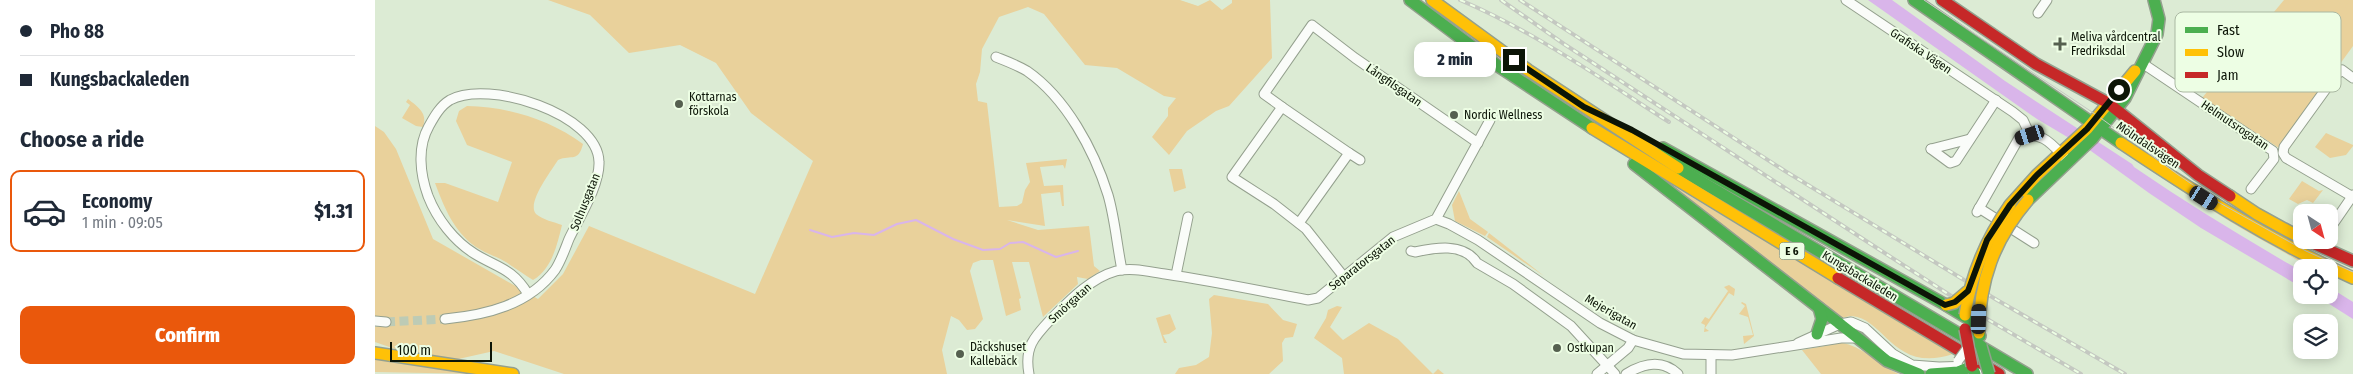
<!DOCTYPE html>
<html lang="en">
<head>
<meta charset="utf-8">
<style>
	:root { --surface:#fff; --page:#f6f6f7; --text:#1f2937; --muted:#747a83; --line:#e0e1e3; --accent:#ea580c }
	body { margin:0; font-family:"Fira Sans Condensed",sans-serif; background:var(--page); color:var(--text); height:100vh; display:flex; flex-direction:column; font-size:19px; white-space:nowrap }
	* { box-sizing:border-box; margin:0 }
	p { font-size:16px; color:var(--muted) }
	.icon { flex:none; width:28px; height:28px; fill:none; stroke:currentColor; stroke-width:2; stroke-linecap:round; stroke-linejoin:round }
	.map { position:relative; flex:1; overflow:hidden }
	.details { display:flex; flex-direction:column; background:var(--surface); width:375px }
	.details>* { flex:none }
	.top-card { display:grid; align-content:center; height:110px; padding:0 20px; background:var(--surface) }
	.needle { width:32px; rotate:144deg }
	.controls { position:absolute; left:1918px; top:204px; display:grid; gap:10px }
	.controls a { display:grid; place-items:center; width:45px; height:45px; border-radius:10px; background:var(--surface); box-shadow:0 2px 12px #0003; font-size:25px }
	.scale { position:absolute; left:15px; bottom:12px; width:102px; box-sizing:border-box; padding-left:5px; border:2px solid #0c1507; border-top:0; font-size:14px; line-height:18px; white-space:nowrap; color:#0c1507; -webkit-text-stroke:4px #edfee4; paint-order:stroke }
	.end { position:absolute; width:22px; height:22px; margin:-11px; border:6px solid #0c1507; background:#fff; box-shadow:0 0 0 2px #fff }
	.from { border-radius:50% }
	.bubble { position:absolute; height:35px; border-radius:10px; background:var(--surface); box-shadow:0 2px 12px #0003; font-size:16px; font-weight:800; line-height:35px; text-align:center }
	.car { position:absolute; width:15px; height:30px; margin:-15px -8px; border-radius:6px; box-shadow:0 0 4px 1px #0007; background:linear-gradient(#222 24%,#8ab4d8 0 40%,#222 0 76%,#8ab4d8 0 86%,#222 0) }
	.top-card b { display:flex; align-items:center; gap:18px; height:48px; font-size:19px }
	.top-card b+b { border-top:1px solid var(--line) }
	.top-card i { width:12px; height:12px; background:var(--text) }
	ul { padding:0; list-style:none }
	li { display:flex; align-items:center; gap:15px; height:82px; margin:0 10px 8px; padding:0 10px; border:2px solid transparent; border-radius:10px }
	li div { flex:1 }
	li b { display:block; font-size:19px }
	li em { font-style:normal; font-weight:800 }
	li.active { border-color:var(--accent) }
	li>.icon { width:45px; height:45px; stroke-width:1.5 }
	h2 { padding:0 20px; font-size:22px; line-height:60px }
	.primary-button { display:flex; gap:10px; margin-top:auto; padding:10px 20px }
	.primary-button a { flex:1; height:58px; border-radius:10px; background:var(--accent); color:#fff; font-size:20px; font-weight:800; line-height:58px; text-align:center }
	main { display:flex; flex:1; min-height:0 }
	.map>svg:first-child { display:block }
	.green { fill:#e9d19b }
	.water { fill:#d9b5ea }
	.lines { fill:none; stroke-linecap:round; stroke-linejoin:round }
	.stream { stroke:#d9b5ea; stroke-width:2 }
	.street-tunnel { stroke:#bdcbb5; stroke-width:9; stroke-dasharray:9 4.5; stroke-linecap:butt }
	.street-casing { stroke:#94a08e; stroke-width:11 }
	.fast-casing { stroke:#94a08e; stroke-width:14 }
	.slow-casing { stroke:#94a08e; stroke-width:14 }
	.jam-casing { stroke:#94a08e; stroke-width:14 }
	.street { stroke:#fafcf9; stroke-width:9 }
	.fast { stroke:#4caf50; stroke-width:11 }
	.slow { stroke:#ffc107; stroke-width:11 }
	.jam { stroke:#c62828; stroke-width:11 }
	.tram { stroke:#c4c8c1; stroke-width:1 }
	.rail-casing { stroke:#c4c8c1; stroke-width:4 }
	.rail { stroke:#edfee4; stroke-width:2; stroke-dasharray:5.5; stroke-linecap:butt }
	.street-bridge-casing { stroke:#94a08e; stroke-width:11; stroke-linecap:butt }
	.fast-bridge-casing { stroke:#94a08e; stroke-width:14; stroke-linecap:butt }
	.slow-bridge-casing { stroke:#94a08e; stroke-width:14; stroke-linecap:butt }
	.jam-bridge-casing { stroke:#94a08e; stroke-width:14; stroke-linecap:butt }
	.street-bridge { stroke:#fafcf9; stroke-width:9 }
	.fast-bridge { stroke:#4caf50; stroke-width:11 }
	.slow-bridge { stroke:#ffc107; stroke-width:11 }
	.jam-bridge { stroke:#c62828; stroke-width:11 }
	.route { stroke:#0c1507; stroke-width:6 }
	.poi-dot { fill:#55604f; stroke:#edfee4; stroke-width:2 }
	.labels { text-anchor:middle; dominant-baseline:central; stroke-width:4; stroke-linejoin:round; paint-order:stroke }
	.shield { fill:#edfee4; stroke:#505b49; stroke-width:1 }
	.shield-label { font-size:11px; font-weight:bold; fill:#0c1507 }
	.poi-label { font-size:12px; fill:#0c1507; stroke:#edfee4; text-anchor:start }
	.street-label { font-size:12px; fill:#0c1507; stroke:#edfee4 }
	.key { fill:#edfee4; stroke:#aab8a2; stroke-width:1 }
	.key-label { font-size:14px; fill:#0c1507 }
</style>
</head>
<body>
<main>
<section class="details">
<div class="top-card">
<b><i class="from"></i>Pho 88</b>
<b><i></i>Kungsbackaleden</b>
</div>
<h2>Choose a ride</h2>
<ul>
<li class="active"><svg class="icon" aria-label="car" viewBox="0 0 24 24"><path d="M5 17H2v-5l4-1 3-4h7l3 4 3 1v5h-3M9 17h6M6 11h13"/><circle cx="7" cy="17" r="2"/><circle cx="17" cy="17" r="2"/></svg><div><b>Economy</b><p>1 min · 09:05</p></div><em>$1.31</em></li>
</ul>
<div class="primary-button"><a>Confirm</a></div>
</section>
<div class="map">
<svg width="1978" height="374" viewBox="0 0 1978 374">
	<rect width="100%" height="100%" fill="#dcebd4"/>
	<g class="green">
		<polygon points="173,0 805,0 823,6 835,0 847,10 857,3 857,0 895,0 897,58 854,106 841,111 812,131 794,155 777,137 793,116 793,108 801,98 789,96 742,68 710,65 669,14 653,7 624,17 607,49 605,72 601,84 603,101 612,103 624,207 642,206 647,203 650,190 655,182 651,163 692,159 690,169 688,165 665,167 669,186 688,185 689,206 687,206 685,192 666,194 670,226 632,220 663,230 714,226 719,266 725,271 713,279 702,277 703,284 668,317 654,262 637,262 646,298 644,299 646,310 631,316 618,260 606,260 598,263 595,271 608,319 600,329 592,330 584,320 576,316 567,350 572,374 189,374 119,351 79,360 20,349 0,342 0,327 12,325 0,318 0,126 9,132 21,149 58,239 163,299 188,274 214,226 380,294 438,161 376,113 341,63 305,45 254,53 215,15"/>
		<polygon points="1909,0 1978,0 1978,46 1904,148 1827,98"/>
		<path d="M 33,99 C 43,107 53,113 48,127 L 41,126 L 27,118 L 35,105 L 31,102 Z"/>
		<path d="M 92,106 C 134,107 174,119 208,144 C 203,163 197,154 183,160 C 177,170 151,203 161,214 C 168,220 179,222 187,225 C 182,245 177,269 158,280 C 148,274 139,267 129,261 C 120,256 110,253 101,247 C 79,232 69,207 60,183 L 70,183 L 123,202 L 137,162 L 92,145 L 81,121 L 84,111 Z"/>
		<polygon points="1951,133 1978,145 1978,146 1971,155 1955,158 1940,147"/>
		<path d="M 1755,153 L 1945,267 C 1931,267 1916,256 1903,249 C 1851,221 1802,188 1753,155 Z"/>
		<polygon points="794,169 807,169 811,188 799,192"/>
		<path d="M 1290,181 L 1578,354 C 1519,374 1510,319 1477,316 C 1473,316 1469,318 1465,318 Z"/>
		<polygon points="1927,181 1944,191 1948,190 1938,203 1932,200 1923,204 1914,199"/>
		<polygon points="1084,191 1095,219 1113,232 1110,236 1080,221 1077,205"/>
		<polygon points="1114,233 1169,276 1112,237"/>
		<polygon points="1354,285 1360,289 1359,296 1354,293 1330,328 1334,331 1329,332 1330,325 1326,323 1330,317 1334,319 1353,291 1349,287"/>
		<polygon points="839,295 893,304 908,320 922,324 918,337 910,338 907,343 908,361 894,374 800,374 804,368 821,365 834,357 837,333 834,299"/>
		<polygon points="1367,302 1371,304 1379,336 1369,344 1368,336 1378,335 1373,317 1364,314 1370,306 1366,303"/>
		<polygon points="962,306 967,307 955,327 968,340 994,323 1023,339 1058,374 1063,369 1069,374 969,374 967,358 939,338 951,318 953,310"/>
		<polygon points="795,314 801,329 794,334 788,335 792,343 789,343 781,318"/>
		<path d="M 1466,343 C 1487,345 1504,366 1524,374 L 1446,374 L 1427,350 Z"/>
		<polygon points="0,358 103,374 0,372"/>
	</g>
	<g class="water">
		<path d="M 1493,0 L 1517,0 L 1630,81 L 1757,164 L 1759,167 C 1813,204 1869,238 1926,271 L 1926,287 L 1826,228 L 1774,193 L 1716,151 L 1662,119 Z"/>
		<polygon points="1954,287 1978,302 1978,319 1940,295 1954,295"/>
	</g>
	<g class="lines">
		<polyline class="stream" points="435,230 457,237 479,233 499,235 522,224 541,220 578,239 608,250 625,249 635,243 648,242 681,257 703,251"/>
		<polyline class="street-tunnel" points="11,322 70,319"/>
		<g class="street-casing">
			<g id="street">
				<polyline points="1471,0 1638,112 1648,120 1655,135"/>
				<polyline points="1663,13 1672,0"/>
				<path d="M 621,57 C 631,61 642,65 652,71 C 691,98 719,150 733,195 C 740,219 742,246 747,270"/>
				<polyline points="1767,63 1898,151 1899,159 1876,189"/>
				<polyline points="1978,78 1967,70 1961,75 1909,147 1908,153 1911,158 1978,197"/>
				<polyline points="907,107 889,94 937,25 980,58 1103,143"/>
				<polyline points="1556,149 1575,163 1581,161 1621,100"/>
				<polyline points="1556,149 1595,139"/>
				<polyline points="1604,208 1659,243"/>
				<path d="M 1602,212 L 1644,138 C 1667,131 1675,142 1690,158"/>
				<polyline points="1061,219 1074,224 1103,240 1225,323 1258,340 1308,354 1357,355 1466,338 1483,338"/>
				<polyline points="924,223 974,153 985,160"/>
				<polyline points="1954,230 1978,195"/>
				<path d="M 1036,251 L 1040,252 C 1059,248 1089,242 1102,263 L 1138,284 L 1196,326 L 1240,374"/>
				<polyline points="801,275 813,217"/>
				<polyline points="969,277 931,229 899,204 857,177 907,107 974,153"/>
				<path d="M 70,319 C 111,315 154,305 180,270 C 186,261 190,249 194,239 C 204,218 225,185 224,162 C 223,114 113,79 75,100 C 65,106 59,117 54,126 C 42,147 45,174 53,196 C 62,219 79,241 100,254 C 123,268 137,268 153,294"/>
				<polyline points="0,321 11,322"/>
				<polyline points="1423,343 1465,324 1476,322 1490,328 1518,354 1537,365 1564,367 1597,366 1606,374"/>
				<polyline points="1336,355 1336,374"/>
				<path d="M 654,374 C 649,347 659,337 677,318 C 695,300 716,278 741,271 C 757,267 775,272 790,274 C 838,281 885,291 933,300 L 943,298 L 1018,237 L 1061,219 L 1115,120"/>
				<polyline points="1222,374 1253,348 1258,340"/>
				<path d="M 1251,374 C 1269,363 1287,359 1303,374"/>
			</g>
		</g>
		<g class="fast-casing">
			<g id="fast">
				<polyline points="1035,0 1123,66 1217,128"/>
				<polyline points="1539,0 1746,143"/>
				<polyline points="1288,148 1571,305"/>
				<polyline points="1259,164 1465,324"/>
				<polyline points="1303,168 1652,374"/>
				<polyline points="1653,200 1717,139 1750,98 1782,34 1784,19 1779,0"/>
				<polyline points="1571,305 1594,319 1605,336"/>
				<polyline points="1465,324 1512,361 1544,374"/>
				<polyline points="1442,334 1447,319 1444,308"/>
				<polyline points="1556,374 1583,372 1597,366 1600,374"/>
			</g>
		</g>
		<g class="slow-casing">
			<g id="slow">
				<polyline points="1057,0 1153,70 1303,168"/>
				<polyline points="1217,128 1463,278"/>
				<path d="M 1746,143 C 1821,193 1896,241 1978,278"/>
				<polyline points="1855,196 1882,214 1926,238"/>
				<polyline points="1635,205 1662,175 1712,129 1760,71"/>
				<polyline points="0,353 138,374"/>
			</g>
		</g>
		<g class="jam-casing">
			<g id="jam">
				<polyline points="1567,0 1661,64 1733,103 1823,175 1855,196"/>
				<polyline points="1931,240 1978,261"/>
				<polyline points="1463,278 1624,374"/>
			</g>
		</g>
		<use href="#street" class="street"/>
		<use href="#fast" class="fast"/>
		<use href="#slow" class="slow"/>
		<use href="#jam" class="jam"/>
		<polyline class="tram" points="1549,0 1723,116 1802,174 1843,202 1931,251 1978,272"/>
		<g class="rail-casing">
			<g id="rail">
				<path d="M 1085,0 C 1160,32 1225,78 1294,122"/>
				<polyline points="1126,0 1189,44 1505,250 1612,319 1706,374"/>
				<polyline points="1145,0 1410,171 1622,300 1750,374"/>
			</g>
		</g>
		<use href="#rail" class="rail"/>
		<g class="street-bridge-casing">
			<polyline id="street-bridge" points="1583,361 1593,347"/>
		</g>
		<g class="fast-bridge-casing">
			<polyline id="fast-bridge" points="1606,346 1614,374"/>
		</g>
		<g class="slow-bridge-casing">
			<g id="slow-bridge">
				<polyline points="1571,305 1579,303 1593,291"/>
				<path d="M 1590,315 C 1596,274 1611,239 1635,205"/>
				<path d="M 1604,333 C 1604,281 1619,240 1653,200"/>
			</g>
		</g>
		<g class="jam-bridge-casing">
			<polyline id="jam-bridge" points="1590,329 1597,366"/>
		</g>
		<use href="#street-bridge" class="street-bridge"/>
		<use href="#fast-bridge" class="fast-bridge"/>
		<use href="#slow-bridge" class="slow-bridge"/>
		<use href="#jam-bridge" class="jam-bridge"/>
	</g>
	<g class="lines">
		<polyline class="route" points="1139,60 1209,107 1257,130 1570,305 1580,302 1593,291 1612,240 1635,205 1662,175 1712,129 1744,90"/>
	</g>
	<g class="poi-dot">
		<path d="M1682.5 36.5h5v5h5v5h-5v5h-5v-5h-5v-5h5z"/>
		<circle cx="304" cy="104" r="5"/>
		<circle cx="1079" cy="115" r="5"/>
		<circle cx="1182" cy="348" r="5"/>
		<circle cx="585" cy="354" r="5"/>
	</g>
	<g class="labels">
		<rect class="shield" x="1404.5" y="242.5" width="25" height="17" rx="4"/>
		<g class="shield-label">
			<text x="1417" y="251">E 6</text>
		</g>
		<g class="poi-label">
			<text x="1696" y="37">Meliva vårdcentral<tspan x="1696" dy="14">Fredriksdal</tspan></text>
			<text x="314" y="97">Kottarnas<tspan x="314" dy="14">förskola</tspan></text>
			<text x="1089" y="115">Nordic Wellness</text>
			<text x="595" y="347">Däckshuset<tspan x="595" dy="14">Kallebäck</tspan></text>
			<text x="1192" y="348">Ostkupan</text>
		</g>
		<g class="street-label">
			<text transform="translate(1546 51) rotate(34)">Grafiska Vägen</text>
			<text transform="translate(1019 85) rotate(35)">Långfilsgatan</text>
			<text transform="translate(1860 125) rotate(34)">Helmutsrogatan</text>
			<text transform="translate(1773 145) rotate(34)">Mölndalsvägen</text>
			<text transform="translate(210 202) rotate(-68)">Solhusgatan</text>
			<text transform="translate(987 263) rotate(-38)">Separatorsgatan</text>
			<text transform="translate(1485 276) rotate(31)">Kungsbackaleden</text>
			<text transform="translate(695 303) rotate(-42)">Smörgatan</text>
			<text transform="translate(1236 312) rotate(30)">Mejerigatan</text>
		</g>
	</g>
	<rect x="1800" y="12" width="166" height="80" rx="8" class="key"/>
	<rect x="1810" y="27" width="23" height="6" fill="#4caf50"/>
	<rect x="1810" y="49" width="23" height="7" fill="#ffc107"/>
	<rect x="1810" y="72" width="23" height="6" fill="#c62828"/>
	<g class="key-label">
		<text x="1842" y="35">Fast</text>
		<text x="1842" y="57">Slow</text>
		<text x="1842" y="80">Jam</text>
	</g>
</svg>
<div class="controls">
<a><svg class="needle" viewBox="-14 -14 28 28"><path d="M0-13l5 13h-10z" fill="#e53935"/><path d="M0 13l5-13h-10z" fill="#747a83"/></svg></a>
<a><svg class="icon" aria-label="locate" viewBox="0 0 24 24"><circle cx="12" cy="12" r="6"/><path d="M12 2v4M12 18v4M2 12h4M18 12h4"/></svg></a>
<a><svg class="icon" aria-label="layers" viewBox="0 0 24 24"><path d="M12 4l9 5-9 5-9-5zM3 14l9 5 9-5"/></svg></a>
</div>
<div class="scale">100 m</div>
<i class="end from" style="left:1744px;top:90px"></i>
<i class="end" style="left:1139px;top:60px"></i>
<div class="bubble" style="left:1039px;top:42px;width:82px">2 min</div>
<i class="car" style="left:1655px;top:135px;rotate:252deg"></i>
<i class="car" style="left:1829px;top:198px;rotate:122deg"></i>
<i class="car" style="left:1604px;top:319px;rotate:2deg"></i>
</div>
</main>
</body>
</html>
